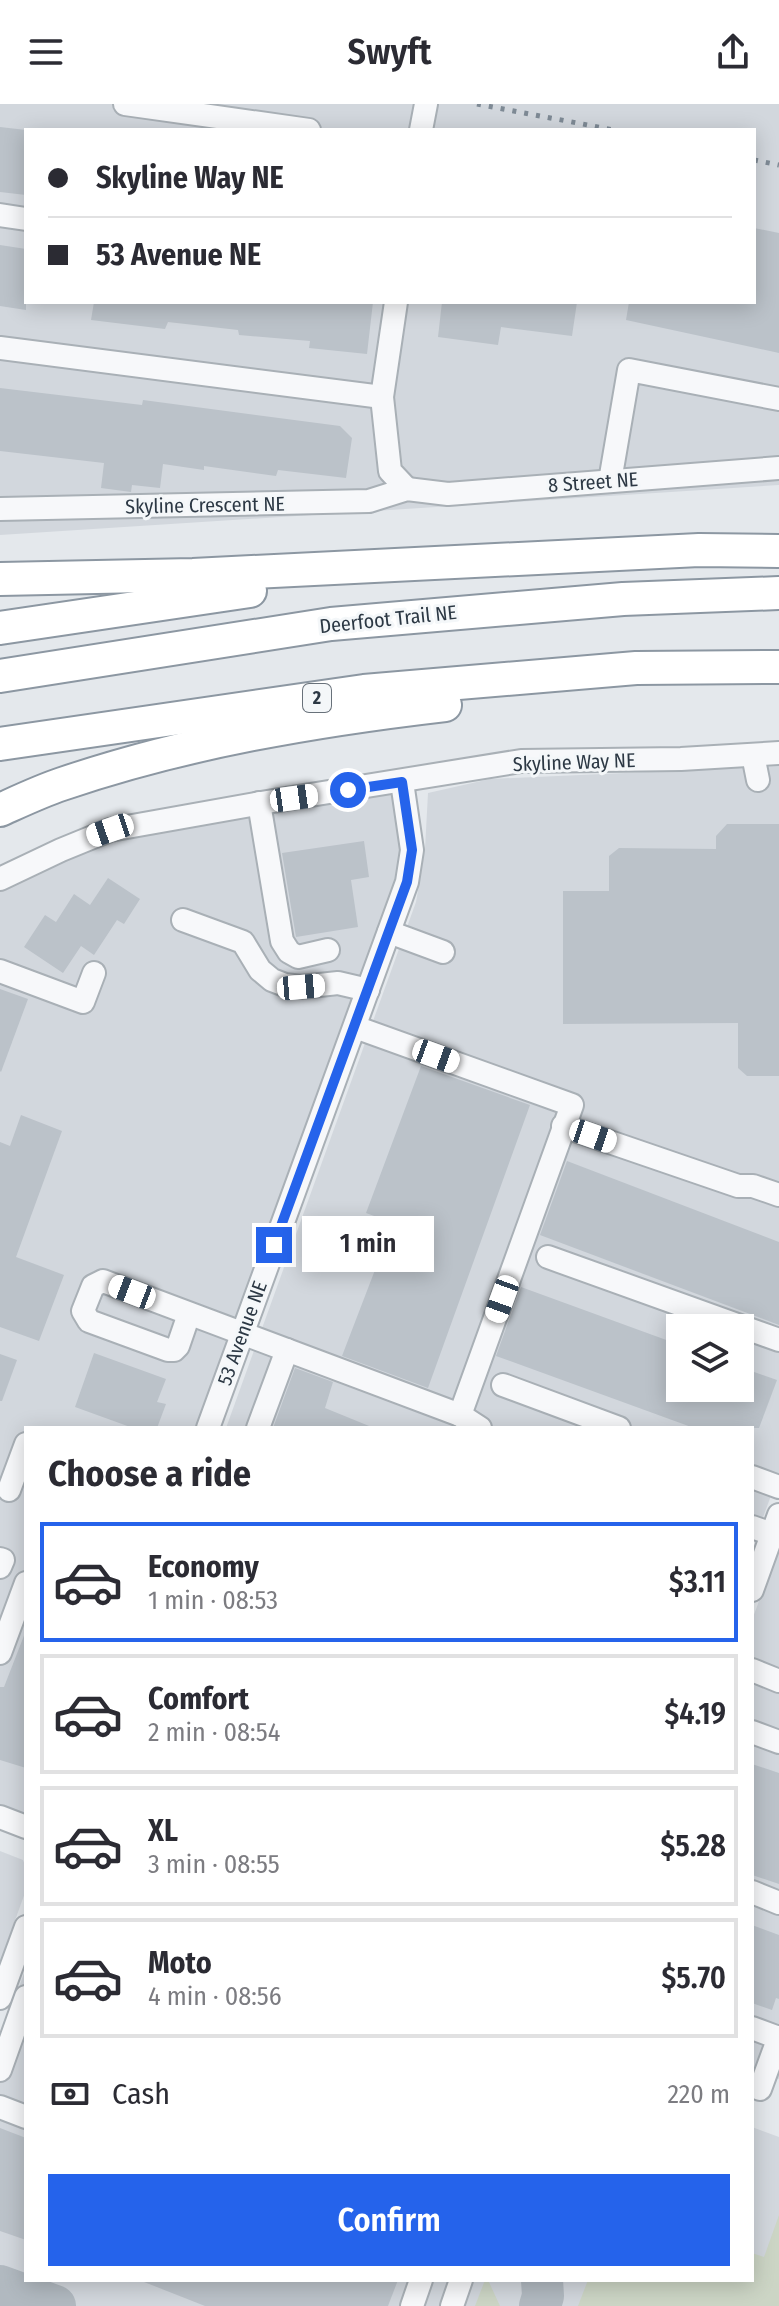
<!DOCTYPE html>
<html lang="en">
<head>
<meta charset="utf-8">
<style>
	:root { --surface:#fff; --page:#f2f2f3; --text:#2b2b33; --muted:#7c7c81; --line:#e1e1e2; --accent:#2563eb }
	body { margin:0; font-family:"Fira Sans Condensed",sans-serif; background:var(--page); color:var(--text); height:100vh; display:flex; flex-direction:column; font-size:30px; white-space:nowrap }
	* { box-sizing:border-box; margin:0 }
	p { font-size:26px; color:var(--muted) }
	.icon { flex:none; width:44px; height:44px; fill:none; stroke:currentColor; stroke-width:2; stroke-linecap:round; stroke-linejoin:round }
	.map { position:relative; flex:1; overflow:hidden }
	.panel { position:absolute; left:24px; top:1322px; width:730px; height:856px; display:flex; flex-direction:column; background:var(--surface); border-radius:0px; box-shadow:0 4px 20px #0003 }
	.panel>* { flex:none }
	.hud { position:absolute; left:24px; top:24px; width:732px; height:176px; border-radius:0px; box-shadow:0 4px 20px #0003; display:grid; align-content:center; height:176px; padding:0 24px; background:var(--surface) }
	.tools { position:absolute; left:666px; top:1210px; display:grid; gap:16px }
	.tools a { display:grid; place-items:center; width:88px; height:88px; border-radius:0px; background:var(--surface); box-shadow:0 4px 20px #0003; font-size:40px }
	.end { position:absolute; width:36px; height:36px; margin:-18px; border:10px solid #2563eb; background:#fff; box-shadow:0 0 0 4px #fff }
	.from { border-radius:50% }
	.bubble { position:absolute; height:56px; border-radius:0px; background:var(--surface); box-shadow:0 4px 20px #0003; font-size:26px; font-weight:600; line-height:56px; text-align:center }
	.car { position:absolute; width:24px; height:48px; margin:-24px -12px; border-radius:10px; box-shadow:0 0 6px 2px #0007; background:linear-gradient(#fff 24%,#345 0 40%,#fff 0 76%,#345 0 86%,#fff 0) }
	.hud b { display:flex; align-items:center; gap:28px; height:76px; font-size:30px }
	.hud b+b { border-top:2px solid var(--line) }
	.hud i { width:20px; height:20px; background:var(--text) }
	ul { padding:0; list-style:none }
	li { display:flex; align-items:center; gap:24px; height:120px; margin:0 16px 12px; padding:0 8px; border:4px solid var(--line); border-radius:0px }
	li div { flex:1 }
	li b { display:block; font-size:30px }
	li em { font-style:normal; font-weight:600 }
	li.current { border-color:var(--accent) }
	li>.icon { width:72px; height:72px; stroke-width:1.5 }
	h2 { padding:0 24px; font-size:36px; line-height:96px }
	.pay { display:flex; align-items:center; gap:20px; height:88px; padding:0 24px; font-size:30px }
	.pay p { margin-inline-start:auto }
	.button { display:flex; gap:16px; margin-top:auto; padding:16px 24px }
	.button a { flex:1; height:92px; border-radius:0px; background:var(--accent); color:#fff; font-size:32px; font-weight:600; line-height:92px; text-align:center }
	header { display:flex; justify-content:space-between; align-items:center; height:104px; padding:0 24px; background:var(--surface); font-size:36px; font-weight:600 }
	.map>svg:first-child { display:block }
	.built { fill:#d2d7dd; fill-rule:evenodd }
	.green { fill:#ccd5c5 }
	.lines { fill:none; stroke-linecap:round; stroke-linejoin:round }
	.taxiway { stroke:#b1b9c0; stroke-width:42 }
	.building { fill:#bbc2c9 }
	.minor-casing { stroke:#a9b0b6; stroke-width:26 }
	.highway-casing { stroke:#8c97a2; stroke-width:36 }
	.minor { stroke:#f7f8fa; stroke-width:22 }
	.highway { stroke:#fff; stroke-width:32 }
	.rail { stroke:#7e8a95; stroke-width:5; stroke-dasharray:4 8; stroke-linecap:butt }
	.route { stroke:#2563eb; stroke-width:10 }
	.labels { text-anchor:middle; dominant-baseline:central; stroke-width:6; stroke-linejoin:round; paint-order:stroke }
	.shield { fill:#f4f7f9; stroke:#68717a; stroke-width:2 }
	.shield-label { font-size:18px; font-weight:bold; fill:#2c3844 }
	.street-label { font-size:20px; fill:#2c3844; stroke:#f4f7f9 }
</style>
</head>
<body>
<header><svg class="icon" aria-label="menu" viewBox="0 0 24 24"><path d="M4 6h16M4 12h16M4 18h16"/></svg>Swyft<svg class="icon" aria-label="share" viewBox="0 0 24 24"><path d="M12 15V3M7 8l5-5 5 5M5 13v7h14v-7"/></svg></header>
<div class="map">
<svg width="779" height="2202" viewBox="0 0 779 2202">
	<rect width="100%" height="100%" fill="#e4e8ec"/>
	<g class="built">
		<path d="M 0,0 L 779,0 L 779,381 L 0,431 ZM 26,26 L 754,26 L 754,198 L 26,198 Z"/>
		<path d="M 779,662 L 779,1370 L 752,1443 L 752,1324 L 226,1324 L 416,798 L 425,745 L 428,689 L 490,675 ZM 680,1224 L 740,1224 L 740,1284 L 680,1284 Z"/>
		<polygon points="402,678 412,746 208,1324 26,1324 26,1723 0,1713 0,775 61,746"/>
		<polygon points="779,1443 779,1975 752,1965 752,1516"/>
		<polygon points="0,1747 23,1756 26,1764 26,1786 0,1858"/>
		<polygon points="26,1864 26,2176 752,2176 752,2023 779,2033 779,2202 0,2202 0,1935"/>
	</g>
	<g class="green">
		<polygon points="779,2111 779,2202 578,2202 588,2176 752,2176 752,2149 764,2153"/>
		<polygon points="485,2176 488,2176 500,2202 475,2202"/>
	</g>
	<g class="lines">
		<g class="taxiway">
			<polyline points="0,2182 55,2202"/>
			<polyline points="540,2202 543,2192 542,2176"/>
		</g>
	</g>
	<g class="building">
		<polygon points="0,23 26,26 26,91 0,88"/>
		<polygon points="754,124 779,129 779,249 626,216 629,198 754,198"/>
		<polygon points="0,141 26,145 26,206 0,202"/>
		<polygon points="94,198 373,198 367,250 309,244 310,237 239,231 238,226 168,218 165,225 91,216"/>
		<polygon points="442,198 577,198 572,232 501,223 498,241 438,233"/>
		<polygon points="0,284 142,301 143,296 340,322 352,334 346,374 278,366 276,372 204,362 204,366 163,360 160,384 132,381 131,388 101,384 104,359 0,347"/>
		<polygon points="727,720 779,720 779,972 747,972 738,964 738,919 563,920 563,787 609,787 609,752 619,744 716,745 716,732"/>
		<polygon points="364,737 369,773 351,776 358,823 296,833 282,749"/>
		<polygon points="108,774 140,795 124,820 117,816 94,851 81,842 63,869 24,843 45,811 56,818 74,790 90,801"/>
		<polygon points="0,885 28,895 1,968 0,967"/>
		<polygon points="421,962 530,1001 428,1284 342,1252 393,1119 366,1109"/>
		<polygon points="21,1011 62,1027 16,1153 64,1171 39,1237 0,1223 0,1038 10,1042"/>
		<polygon points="567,1057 779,1138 779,1221 540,1131"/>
		<polygon points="521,1183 680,1241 680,1284 740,1284 740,1263 777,1276 759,1324 694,1324 496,1252"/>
		<polygon points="94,1249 166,1275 157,1298 166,1300 157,1324 133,1324 75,1303"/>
		<polygon points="0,1250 17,1256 2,1297 0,1297"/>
		<polygon points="295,1264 333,1278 325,1304 374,1324 273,1324"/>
		<polygon points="25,1529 26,1529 26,1664 0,1656 0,1583 4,1583"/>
		<polygon points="752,1660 779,1669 779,1780 752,1771"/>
		<polygon points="752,1821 779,1831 779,1895 776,1894 772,1906 752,1899"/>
		<polygon points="0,2024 26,2034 26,2136 0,2127"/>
		<polygon points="139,2176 398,2176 388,2202 205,2202"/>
	</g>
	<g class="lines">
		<g class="minor-casing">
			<g id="minor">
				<polyline points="125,0 309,26"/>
				<polyline points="421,26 426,0"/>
				<polyline points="0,111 26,115"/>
				<polyline points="396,198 382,293 390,367 407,385"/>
				<polyline points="0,244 382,293"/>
				<polyline points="610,377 629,266 779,295"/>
				<polyline points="0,405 369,397 407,385 448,390 779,364"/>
				<polyline points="753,651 758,676"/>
				<polyline points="259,699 282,837 289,848 298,853 328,846"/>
				<polyline points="0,775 61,746 110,726 267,698 521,657 681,655 779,649"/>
				<polyline points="183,816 243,838 260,866 272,876 285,881 301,883 338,879 368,886"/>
				<polyline points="389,828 443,848"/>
				<polyline points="0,867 83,898 94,869"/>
				<polyline points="355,923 572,1001 460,1311"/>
				<polyline points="563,1022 738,1082 753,1082 779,1091"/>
				<polyline points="548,1153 779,1236"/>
				<polyline points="189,1210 178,1242 174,1246 168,1246 89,1217 83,1207 93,1182 103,1177 460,1311 480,1324"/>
				<polyline points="503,1281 619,1324"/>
				<polyline points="208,1324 407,778 412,746 402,678"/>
				<polyline points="258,1324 287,1246"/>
				<polyline points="752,1373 779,1383"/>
				<polyline points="9,1386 26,1340"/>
				<polyline points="752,1423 772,1430"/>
				<polyline points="0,1455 3,1456 0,1463"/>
				<polyline points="752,1486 779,1411"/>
				<polyline points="0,1549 26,1479"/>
				<polyline points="752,1566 779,1577"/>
				<polyline points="752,1628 779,1638"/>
				<polyline points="0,1713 26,1723"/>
				<polyline points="752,1788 779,1799"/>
				<polyline points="0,1894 26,1823"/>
				<polyline points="752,1924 779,1934"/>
				<polyline points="0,1966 26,1893"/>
				<polyline points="760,1985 779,1933"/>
				<polyline points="0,2003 26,2013"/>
				<polyline points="412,2202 421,2176"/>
				<polyline points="452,2202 461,2176"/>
			</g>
		</g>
		<g class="highway-casing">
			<g id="highway">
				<polyline points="0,475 193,471 699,446 779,447"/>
				<polyline points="0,524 250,487"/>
				<polyline points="0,572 331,520 623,495 779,489"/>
				<polyline points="0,640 364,587 636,564 779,563"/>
				<path d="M 0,706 C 20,697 41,687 62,680 C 185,638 316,616 445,601"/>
			</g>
		</g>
		<use href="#minor" class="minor"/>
		<use href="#highway" class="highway"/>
		<g class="rail">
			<polyline points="477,0 614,26"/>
			<polyline points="754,56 779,61"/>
		</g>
	</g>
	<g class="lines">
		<polyline class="route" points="274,1141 407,778 412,746 402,678 348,686"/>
	</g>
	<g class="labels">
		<rect class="shield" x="303" y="580" width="28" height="28" rx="6"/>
		<g class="shield-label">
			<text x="317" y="594">2</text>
		</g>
		<g class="street-label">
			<text transform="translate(593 378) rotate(-4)">8 Street NE</text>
			<text transform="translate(205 401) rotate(-1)">Skyline Crescent NE</text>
			<text transform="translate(388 515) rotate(-6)">Deerfoot Trail NE</text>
			<text transform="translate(574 658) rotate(-2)">Skyline Way NE</text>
			<text transform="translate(242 1229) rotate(-70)">53 Avenue NE</text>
		</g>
	</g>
</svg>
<div class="tools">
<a><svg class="icon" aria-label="layers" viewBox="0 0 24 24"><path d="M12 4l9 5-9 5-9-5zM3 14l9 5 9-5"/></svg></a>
</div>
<i class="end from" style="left:348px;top:686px"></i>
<i class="end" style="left:274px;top:1141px"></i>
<div class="bubble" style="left:302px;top:1112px;width:132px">1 min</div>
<i class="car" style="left:294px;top:694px;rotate:82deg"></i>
<i class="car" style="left:110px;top:726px;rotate:251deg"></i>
<i class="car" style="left:301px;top:883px;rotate:85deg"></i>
<i class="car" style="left:436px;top:952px;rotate:110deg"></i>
<i class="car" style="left:593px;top:1032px;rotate:109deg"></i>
<i class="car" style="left:132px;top:1188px;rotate:291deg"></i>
<i class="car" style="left:502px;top:1195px;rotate:200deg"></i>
<div class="hud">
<b><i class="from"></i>Skyline Way NE</b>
<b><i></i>53 Avenue NE</b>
</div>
<section class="panel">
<h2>Choose a ride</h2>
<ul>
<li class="current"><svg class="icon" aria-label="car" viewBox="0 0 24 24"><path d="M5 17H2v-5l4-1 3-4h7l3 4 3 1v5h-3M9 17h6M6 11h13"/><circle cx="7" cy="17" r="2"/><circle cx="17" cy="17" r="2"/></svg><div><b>Economy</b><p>1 min · 08:53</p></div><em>$3.11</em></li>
<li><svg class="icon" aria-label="car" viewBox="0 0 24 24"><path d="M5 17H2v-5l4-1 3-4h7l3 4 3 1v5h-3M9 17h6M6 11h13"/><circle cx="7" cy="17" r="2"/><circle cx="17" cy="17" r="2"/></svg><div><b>Comfort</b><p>2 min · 08:54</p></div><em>$4.19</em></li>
<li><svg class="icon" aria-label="car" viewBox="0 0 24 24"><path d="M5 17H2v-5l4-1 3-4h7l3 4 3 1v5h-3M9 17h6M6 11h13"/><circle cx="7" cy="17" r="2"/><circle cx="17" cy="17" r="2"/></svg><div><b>XL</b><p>3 min · 08:55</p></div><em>$5.28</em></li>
<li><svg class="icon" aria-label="car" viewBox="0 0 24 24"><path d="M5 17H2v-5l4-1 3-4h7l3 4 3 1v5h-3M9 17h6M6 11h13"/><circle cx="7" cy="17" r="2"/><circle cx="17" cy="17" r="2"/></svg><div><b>Moto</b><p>4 min · 08:56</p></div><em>$5.70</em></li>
</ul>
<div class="pay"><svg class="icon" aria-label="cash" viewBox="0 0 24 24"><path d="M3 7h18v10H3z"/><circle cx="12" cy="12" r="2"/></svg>Cash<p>220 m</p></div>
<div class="button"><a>Confirm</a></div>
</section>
</div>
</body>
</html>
